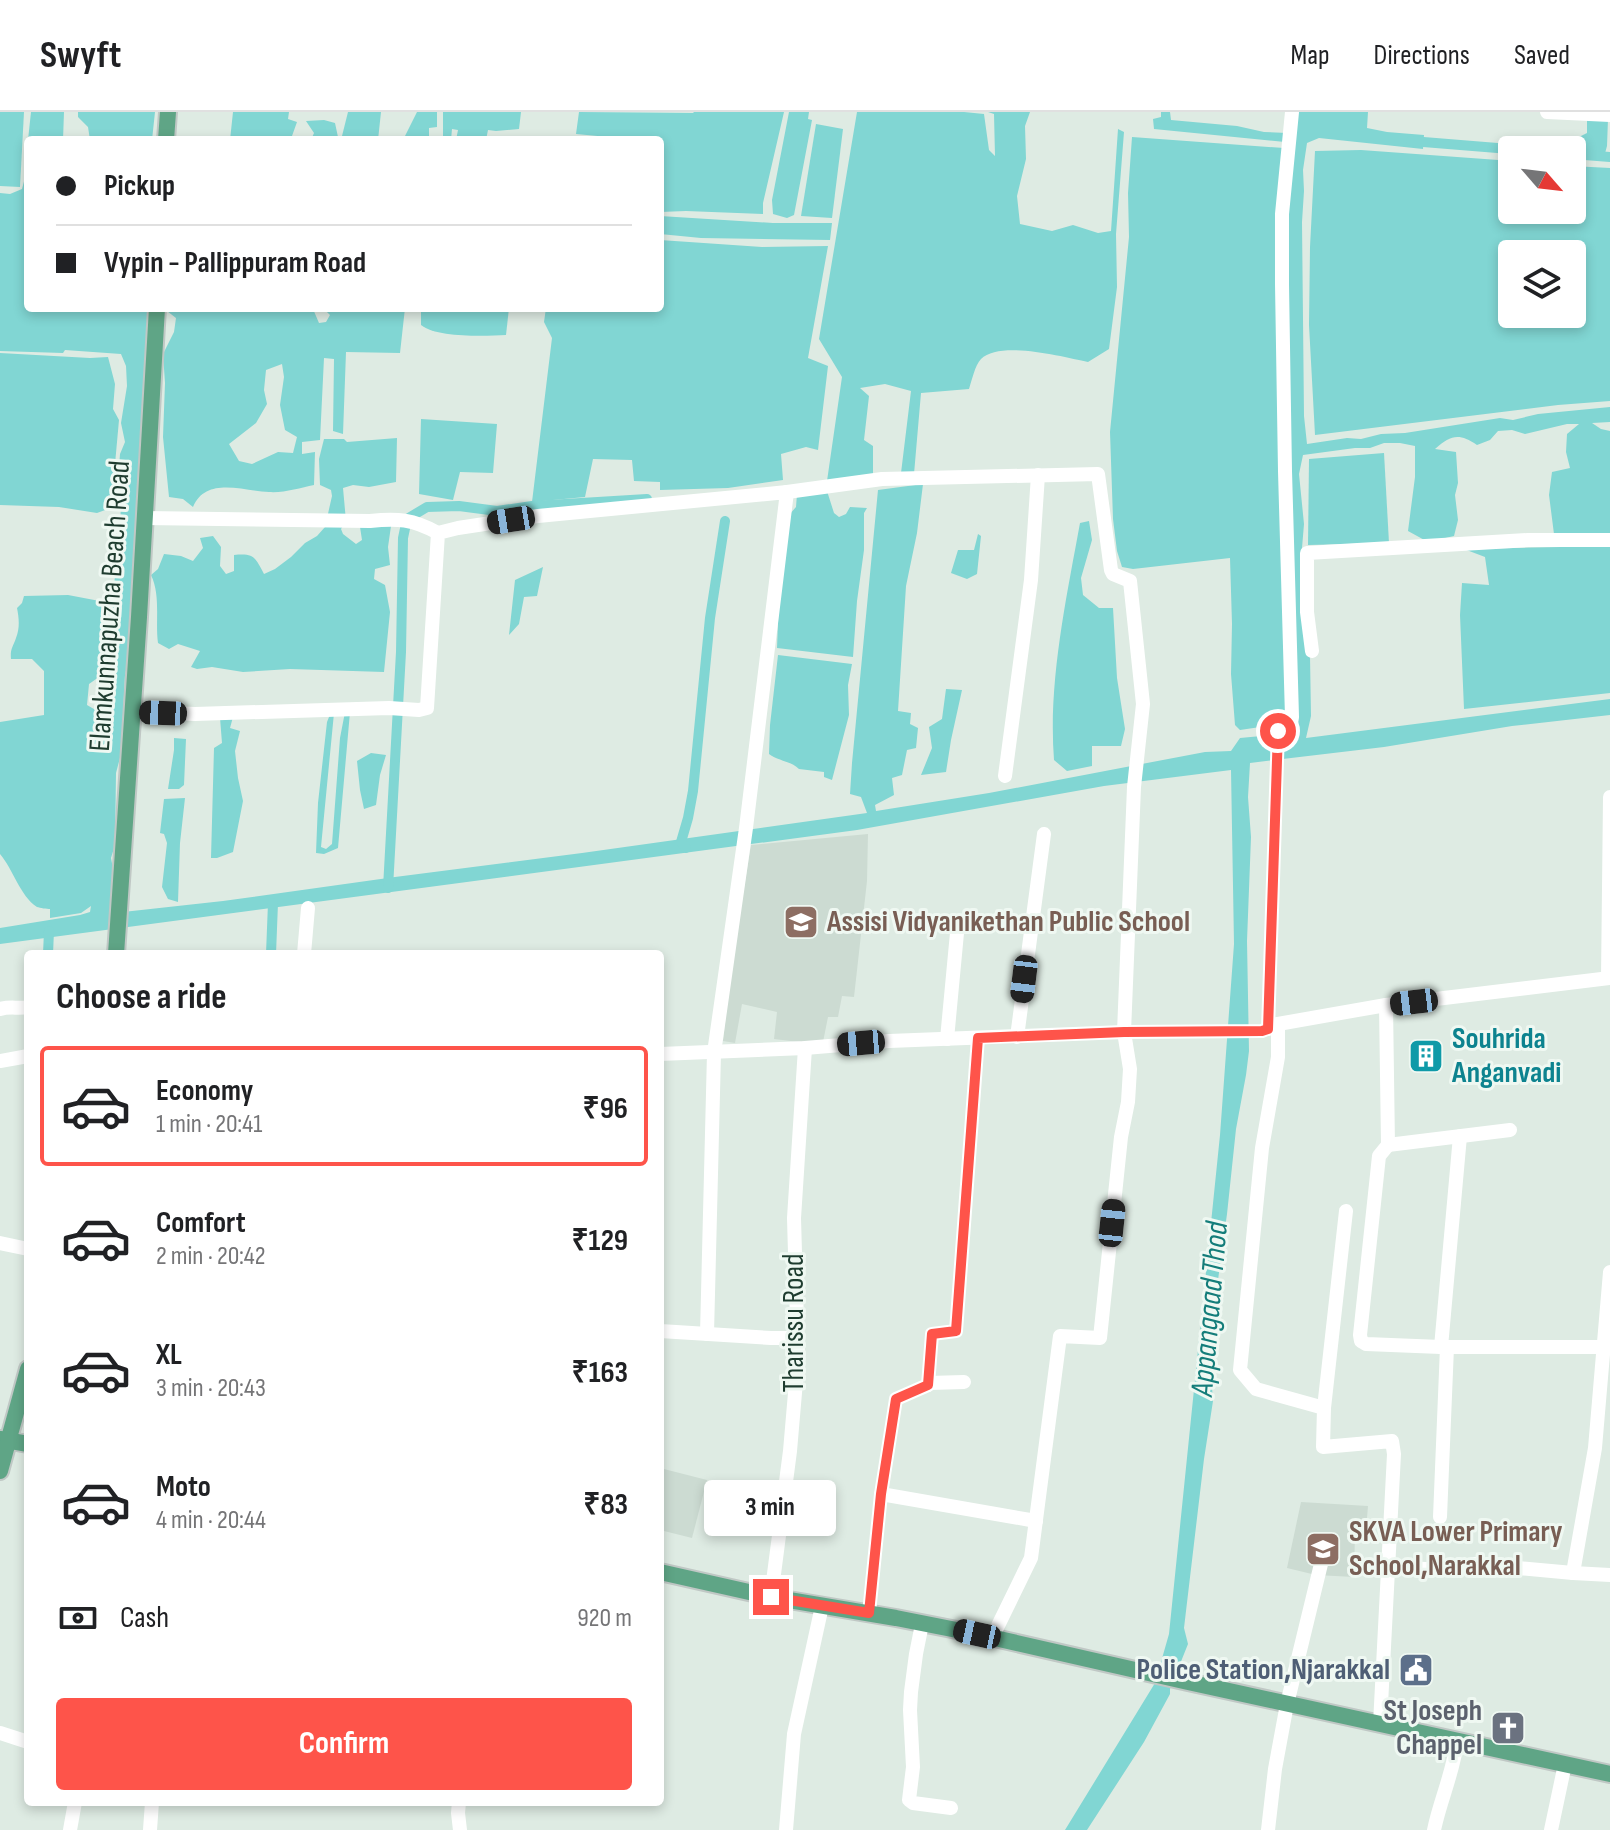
<!DOCTYPE html>
<html lang="en">
<head>
<meta charset="utf-8">
<style>
	:root { --surface:#fff; --page:#f6f6f6; --text:#202124; --muted:#757577; --line:#e0e0e0; --accent:#fe544a }
	body { margin:0; font-family:"Sofia Sans Condensed",sans-serif; background:var(--page); color:var(--text); height:100vh; display:flex; flex-direction:column; font-size:30px; white-space:nowrap }
	* { box-sizing:border-box; margin:0 }
	p { font-size:26px; color:var(--muted) }
	.icon { flex:none; width:44px; height:44px; fill:none; stroke:currentColor; stroke-width:2; stroke-linecap:round; stroke-linejoin:round }
	.map { position:relative; flex:1; overflow:hidden }
	.sheet { position:absolute; left:24px; top:838px; width:640px; height:856px; display:flex; flex-direction:column; background:var(--surface); border-radius:8px; box-shadow:0 4px 12px #0003 }
	.sheet>* { flex:none }
	.top-card { position:absolute; left:24px; top:24px; width:640px; height:176px; border-radius:8px; box-shadow:0 4px 12px #0003; display:grid; align-content:center; height:176px; padding:0 32px; background:var(--surface) }
	.needle { width:52px; rotate:118deg }
	.buttons { position:absolute; left:1498px; top:24px; display:grid; gap:16px }
	.buttons a { display:grid; place-items:center; width:88px; height:88px; border-radius:8px; background:var(--surface); box-shadow:0 4px 12px #0003; font-size:40px }
	.end { position:absolute; width:36px; height:36px; margin:-18px; border:10px solid #fe544a; background:#fff; box-shadow:0 0 0 4px #fff }
	.from { border-radius:50% }
	.bubble { position:absolute; height:56px; border-radius:8px; background:var(--surface); box-shadow:0 4px 12px #0003; font-size:26px; font-weight:700; line-height:56px; text-align:center }
	.car { position:absolute; width:24px; height:48px; margin:-24px -12px; border-radius:10px; box-shadow:0 0 6px 2px #0007; background:linear-gradient(#222 24%,#8ab4d8 0 40%,#222 0 76%,#8ab4d8 0 86%,#222 0) }
	.top-card b { display:flex; align-items:center; gap:28px; height:76px; font-size:30px }
	.top-card b+b { border-top:2px solid var(--line) }
	.top-card i { width:20px; height:20px; background:var(--text) }
	ul { padding:0; list-style:none }
	li { display:flex; align-items:center; gap:24px; height:120px; margin:0 16px 12px; padding:0 16px; border:4px solid transparent; border-radius:8px }
	li div { flex:1 }
	li b { display:block; font-size:30px }
	li em { font-style:normal; font-weight:700 }
	li.on { border-color:var(--accent) }
	li>.icon { width:72px; height:72px; stroke-width:1.5 }
	h2 { padding:0 32px; font-size:36px; line-height:96px }
	.pay { display:flex; align-items:center; gap:20px; height:88px; padding:0 32px; font-size:30px }
	.pay p { margin-inline-start:auto }
	.primary-button { display:flex; gap:16px; margin-top:auto; padding:16px 32px }
	.primary-button a { flex:1; height:92px; border-radius:8px; background:var(--accent); color:#fff; font-size:32px; font-weight:700; line-height:92px; text-align:center }
	header { display:flex; align-items:center; gap:48px; box-sizing:border-box; height:112px; padding:0 40px; background:var(--surface); border-bottom:2px solid var(--line) }
	header strong { font-size:38px }
	nav { display:flex; gap:44px; margin-inline-start:auto; font-size:28px }
	.map>svg:first-child { display:block }
	.built { fill:#ccdbd2 }
	.water { fill:#81d6d3; fill-rule:evenodd }
	.lines { fill:none; stroke-linecap:round; stroke-linejoin:round }
	.canal { stroke:#81d6d3; stroke-width:10 }
	.major-casing { stroke:#c0c8c5; stroke-width:20 }
	.minor { stroke:#fff; stroke-width:14 }
	.major { stroke:#5fa586; stroke-width:16 }
	.route { stroke:#fe544a; stroke-width:10 }
	.labels { text-anchor:middle; dominant-baseline:central; stroke-width:6; stroke-linejoin:round; paint-order:stroke }
	.street-label { font-size:30px; fill:#1e3c2f; stroke:#eff8f2 }
	.education-label { font-size:30px; font-weight:bold; fill:#785e54; stroke:#eff8f2; text-anchor:start }
	.culture-label { font-size:30px; font-weight:bold; fill:#0d838f; stroke:#eff8f2; text-anchor:start }
	.service-label { font-size:30px; font-weight:bold; fill:#4e5e75; stroke:#eff8f2; text-anchor:end }
	.worship-label { font-size:30px; font-weight:bold; fill:#5b616d; stroke:#eff8f2; text-anchor:end }
	.water-label { font-size:32px; font-style:italic; fill:#147d7a; stroke:#eff8f2 }
</style>
</head>
<body>
<header>
<strong>Swyft</strong>
<nav><a>Map</a><a>Directions</a><a>Saved</a></nav>
</header>
<div class="map">
<svg width="1610" height="1718" viewBox="0 0 1610 1718">
	<rect width="100%" height="100%" fill="#deebe3"/>
	<g class="built">
		<polygon points="868,722 867,769 854,885 842,884 838,905 828,905 823,930 807,931 774,927 777,900 742,892 735,931 723,929 732,850 751,733"/>
		<polygon points="660,1356 707,1368 692,1426 660,1418"/>
		<polygon points="1301,1390 1368,1394 1366,1418 1355,1419 1354,1465 1316,1463 1287,1456"/>
	</g>
	<g class="water">
		<polygon points="0,0 24,0 20,75 0,74"/>
		<polygon points="31,0 64,0 63,28 28,28"/>
		<polygon points="78,0 155,0 152,28 90,28 88,15 78,5"/>
		<polygon points="233,0 289,0 288,7 297,10 292,24 293,28 230,28"/>
		<polygon points="348,0 381,0 378,28 311,28 314,21 306,9 324,8 335,11 338,25 342,24"/>
		<polygon points="417,0 437,0 437,15 429,16 429,28 416,28 415,25 410,28 403,28"/>
		<polygon points="443,0 521,0 519,17 496,19 488,18 486,28 456,28 458,18 452,17 451,28 443,28"/>
		<polygon points="579,0 693,1 694,0 784,0 763,91 763,102 686,99 660,100 660,28 619,28 619,26 576,22"/>
		<polygon points="789,0 809,0 808,7 812,8 794,103 787,106 773,102 772,88"/>
		<path d="M 857,0 L 964,0 L 984,2 L 989,38 L 995,44 L 994,2 L 988,0 L 1030,0 L 1025,14 L 1026,47 L 1017,84 L 1020,112 L 1052,119 L 1073,113 L 1098,121 L 1111,119 L 1118,17 L 1124,20 L 1116,122 L 1117,175 L 1109,237 L 1088,250 C 1063,245 1000,228 981,247 C 975,253 972,268 969,277 L 921,281 L 914,362 L 901,361 L 911,279 L 885,272 L 860,276 L 869,284 L 864,328 L 873,334 L 873,363 L 827,369 L 842,265 L 819,227 Z"/>
		<polygon points="1161,0 1170,0 1171,8 1237,14 1264,20 1287,21 1285,30 1154,17 1153,7 1161,5"/>
		<path d="M 1296,0 L 1368,0 L 1367,16 L 1387,20 L 1424,23 L 1423,37 L 1319,26 L 1307,31 L 1303,58 L 1304,79 L 1302,110 L 1304,304 L 1307,332 L 1347,326 L 1361,327 L 1381,322 L 1405,321 L 1500,306 L 1513,308 L 1538,302 L 1610,295 L 1610,310 L 1592,311 L 1601,317 L 1610,319 L 1610,424 L 1554,422 L 1549,383 L 1552,360 L 1570,356 L 1566,340 L 1567,322 L 1579,312 L 1567,312 L 1525,322 L 1512,318 L 1498,319 L 1490,328 L 1477,333 C 1459,321 1451,323 1435,337 L 1456,340 L 1458,371 L 1455,383 L 1458,408 L 1454,424 L 1428,430 L 1408,419 L 1415,365 L 1415,334 L 1400,331 L 1384,331 L 1370,336 L 1355,336 L 1303,343 L 1299,362 L 1304,412 L 1301,448 L 1310,544 L 1311,604 L 1306,626 L 1610,587 L 1610,603 L 1512,614 L 1384,635 L 1250,651 L 1248,685 L 1251,725 L 1247,829 L 1249,939 L 1246,963 L 1236,1017 L 1227,1102 L 1215,1190 L 1211,1261 L 1213,1289 L 1204,1347 L 1184,1516 L 1188,1532 L 1170,1577 L 1170,1582 L 1144,1630 L 1087,1718 L 1065,1718 L 1155,1571 L 1169,1522 L 1220,1023 L 1234,832 L 1231,658 L 1104,674 L 857,718 L 0,832 L 0,816 L 80,803 L 90,800 L 91,794 L 81,801 L 50,806 L 50,797 C 47,797 40,796 37,795 C 20,784 13,757 0,742 L 0,610 L 44,603 L 44,559 L 32,547 L 11,547 C 10,537 13,535 16,526 C 20,516 19,506 17,496 L 22,491 L 24,484 L 68,483 L 110,491 L 106,560 L 89,572 L 87,593 L 99,600 L 106,600 L 105,621 L 114,583 L 103,579 C 115,546 111,508 114,473 C 116,451 123,433 129,412 L 121,401 L 118,368 L 120,342 L 125,330 L 121,311 L 127,274 L 126,254 L 121,242 L 65,238 L 63,241 L 0,239 L 0,81 L 10,82 L 22,77 L 28,54 L 28,196 L 152,196 L 149,238 L 146,239 L 145,300 L 141,326 L 138,426 L 134,438 L 136,450 L 129,528 L 129,546 L 125,563 L 121,642 L 116,661 L 115,733 L 111,746 L 114,762 L 114,772 L 112,776 L 114,801 L 223,789 L 395,765 L 582,741 L 867,701 L 861,685 L 850,682 L 852,651 L 878,378 L 923,372 L 917,421 L 906,474 L 898,599 L 911,601 L 910,612 L 918,616 L 916,636 L 907,638 L 902,663 L 892,666 L 894,683 L 875,693 L 876,699 L 989,681 L 1205,640 L 1231,639 L 1240,626 L 1293,621 L 1283,161 Z"/>
		<polygon points="1587,3 1608,7 1607,34 1604,45 1577,42 1579,25 1587,21"/>
		<polygon points="816,12 843,17 832,106 801,104"/>
		<polygon points="1132,25 1284,36 1288,606 1280,612 1240,618 1235,613 1231,562 1232,512 1230,446 1133,457 1122,455 1117,439 1113,407 1110,320 1129,125 1128,81"/>
		<path d="M 1361,38 L 1512,49 L 1512,98 L 1572,98 L 1572,54 L 1610,56 L 1610,289 L 1558,293 L 1315,323 L 1309,213 L 1310,135 L 1315,39 ZM 1512,142 L 1572,142 L 1572,202 L 1561,202 L 1560,209 L 1553,209 L 1553,202 L 1512,202 Z"/>
		<polygon points="660,104 773,111 832,111 830,128 701,126 660,122"/>
		<polygon points="660,128 762,135 828,134 808,246 828,254 818,338 806,335 781,342 783,368 728,376 660,378 660,370 634,369 632,348 593,347 585,385 532,390 552,226 544,210 546,196 660,196"/>
		<path d="M 167,196 L 322,196 L 313,197 L 319,211 L 326,210 L 330,203 L 323,196 L 405,196 L 400,241 L 346,240 L 343,322 L 333,319 L 334,247 L 324,246 L 320,328 L 302,330 L 302,342 L 315,340 L 314,373 C 300,376 284,381 269,380 C 243,379 206,364 193,395 L 183,387 L 169,385 L 163,325 L 165,271 L 163,242 L 174,220 L 176,206 L 167,199 ZM 282,252 L 284,265 L 280,293 L 285,318 L 297,325 L 293,341 L 278,340 L 252,352 L 239,349 L 229,332 L 256,311 L 267,292 L 264,278 L 266,258 Z"/>
		<path d="M 421,196 L 509,196 L 506,223 C 485,224 437,226 421,213 Z"/>
		<polygon points="0,241 90,246 108,245 115,272 113,297 119,308 114,363 116,394 97,401 59,395 0,393"/>
		<polygon points="421,307 497,312 493,361 460,360 453,388 419,382"/>
		<path d="M 397,326 L 396,370 L 369,375 L 353,373 L 343,376 L 346,409 L 341,417 L 343,422 L 356,432 L 362,428 L 360,415 L 391,414 L 388,435 L 390,453 L 375,457 L 374,467 L 385,473 L 390,500 L 384,560 L 290,557 L 243,560 L 212,555 L 197,557 L 191,555 L 200,539 L 178,532 L 169,537 L 158,531 C 155,509 161,484 151,463 L 158,457 L 164,442 L 181,444 L 193,449 L 203,436 L 200,426 L 213,424 L 221,435 L 220,454 L 226,462 L 234,459 L 234,443 C 254,441 255,445 264,462 L 275,457 L 291,445 L 305,431 L 317,424 L 325,415 L 332,384 L 331,378 L 320,373 L 319,347 L 324,327 L 344,327 L 347,330 Z"/>
		<polygon points="1384,341 1389,431 1308,433 1309,347"/>
		<polygon points="827,379 834,401 839,405 846,402 850,395 867,396 864,401 864,438 857,489 853,545 777,536 779,485 789,403 796,395 797,382"/>
		<path d="M 1089,409 L 1092,428 L 1081,466 L 1083,483 L 1099,496 L 1113,496 L 1117,566 L 1125,617 L 1121,634 L 1092,634 L 1092,654 L 1067,659 L 1054,648 C 1048,571 1066,488 1080,411 Z"/>
		<polygon points="978,422 981,424 977,462 967,467 951,461 958,438 974,438"/>
		<polygon points="1610,434 1610,581 1464,597 1460,503 1462,471 1489,473 1485,445 1464,437"/>
		<polygon points="543,455 537,484 524,485 519,512 509,523 515,468"/>
		<path d="M 778,543 L 852,552 L 848,573 L 849,603 L 832,668 L 824,665 L 824,660 L 799,657 C 791,649 778,649 769,642 L 770,613 Z"/>
		<polygon points="946,577 962,578 951,628 946,660 921,663 932,636 929,615 942,607"/>
		<polygon points="331,600 334,601 321,735 326,737 332,732 340,626 345,600 350,600 338,736 324,742 316,741 318,691 327,610"/>
		<polygon points="233,605 230,616 240,619 235,639 238,666 243,689 233,740 217,746 211,746 214,636 222,631 220,606"/>
		<polygon points="174,626 186,627 184,673 179,677 168,677 174,638"/>
		<polygon points="371,641 386,643 380,663 376,693 364,697 360,678 357,649"/>
		<polygon points="185,686 180,731 178,790 168,787 162,775 167,731 164,722 160,721 164,687"/>
	</g>
	<g class="lines">
		<g class="canal">
			<polyline points="1411,29 1522,38"/>
			<polyline points="1572,42 1610,45"/>
			<polyline points="123,443 126,395"/>
			<polyline points="686,736 681,730 688,706 693,679 710,506 725,409"/>
			<polyline points="388,776 401,540 403,426 407,407 427,395 459,394 497,399 532,394 647,387"/>
			<polyline points="48,842 49,819"/>
			<polyline points="271,842 273,791"/>
		</g>
		<g class="major-casing">
			<g id="major">
				<polyline points="166,28 168,0"/>
				<polyline points="116,842 139,505 157,196"/>
				<polyline points="0,1327 28,1332"/>
				<polyline points="0,1359 28,1257"/>
				<polyline points="660,1460 771,1485 896,1506 977,1522 1188,1570 1610,1662"/>
			</g>
		</g>
		<g class="minor">
			<polyline points="1547,0 1610,3"/>
			<polyline points="787,380 882,367 1098,362 1111,458 1113,462 1130,469 1143,592 1134,675 1124,920 1130,957 1128,990 1121,1025 1100,1226 1060,1224 1031,1446 992,1526"/>
			<path d="M 144,406 L 370,409 C 397,406 413,407 438,421"/>
			<polyline points="1312,539 1307,500 1307,441 1528,428 1610,428"/>
			<polyline points="132,599 195,602 389,596 419,598 427,596 438,421 458,416 538,404 787,380 746,716 714,941 707,1222"/>
			<polyline points="1005,664 1031,468 1038,363"/>
			<polyline points="304,842 308,796"/>
			<polyline points="1608,866 1610,685"/>
			<polyline points="1386,893 1388,1033 1510,1018"/>
			<path d="M 0,897 C 10,894 18,897 28,895"/>
			<polyline points="1278,912 1278,945 1262,1036 1240,1258 1256,1277 1324,1296 1323,1335 1392,1329 1394,1342 1380,1612"/>
			<polyline points="1268,917 1278,619 1290,617 1292,605 1285,359 1282,172 1282,102 1292,0"/>
			<polyline points="1017,925 1044,722"/>
			<polyline points="947,927 957,821"/>
			<polyline points="660,942 805,936 889,929 1124,920 1262,919 1278,912 1386,893 1610,866"/>
			<polyline points="0,949 28,944"/>
			<polyline points="1388,1033 1379,1044 1360,1223 1361,1229 1366,1232 1441,1235 1460,1024"/>
			<polyline points="0,1131 28,1137"/>
			<polyline points="1610,1160 1595,1336 1573,1461 1610,1463"/>
			<polyline points="660,1219 771,1226 797,1226"/>
			<polyline points="1441,1235 1604,1235"/>
			<polyline points="928,1273 929,1271 964,1270"/>
			<polyline points="1324,1296 1346,1099"/>
			<polyline points="881,1382 1036,1409"/>
			<polyline points="1440,1405 1447,1235"/>
			<polyline points="1474,1452 1573,1461"/>
			<polyline points="1388,1455 1444,1458"/>
			<polyline points="771,1485 790,1339 798,1246 794,1106 805,936"/>
			<polyline points="869,1501 881,1382 896,1287 928,1273 932,1222 956,1219 978,926"/>
			<polyline points="922,1512 916,1542 911,1580 910,1598 913,1655 909,1688 913,1691 951,1696"/>
			<polyline points="0,1621 28,1630"/>
			<polyline points="459,1690 458,1701 460,1718"/>
			<polyline points="70,1718 75,1690"/>
			<polyline points="150,1718 152,1690"/>
			<polyline points="786,1718 794,1622 822,1494"/>
			<polyline points="1268,1718 1275,1657 1287,1592 1321,1452"/>
			<path d="M 1434,1718 C 1440,1688 1454,1659 1457,1629"/>
			<polyline points="1551,1718 1565,1652"/>
		</g>
		<use href="#major" class="major"/>
	</g>
	<g class="lines">
		<polyline class="route" points="771,1485 869,1501 881,1382 896,1287 928,1273 932,1222 956,1219 978,926 1124,920 1262,919 1268,917 1278,619"/>
	</g>
	<defs>
		<g id="school-square" transform="scale(1.8)"><rect x="-9" y="-9" width="18" height="18" rx="4" fill="#8d6e63" stroke="#eff8f2"/><path d="M0-5L7-2L0 1L-7-2ZM-4 1L0 2.5L4 1V4Q0 6-4 4Z" fill="#fff"/></g>
		<g id="building-square" transform="scale(1.8)"><rect x="-9" y="-9" width="18" height="18" rx="4" fill="#0f9aa8" stroke="#eff8f2"/><path d="M-4-6H4V6H1V3H-1V6H-4ZM-2.5-4.3h1.7v1.8h-1.7ZM.8-4.3h1.7v1.8H.8ZM-2.5-1h1.7V.8h-1.7ZM.8-1h1.7V.8H.8Z" fill="#fff"/></g>
		<g id="civic-square" transform="scale(1.8)"><rect x="-9" y="-9" width="18" height="18" rx="4" fill="#5c6f8a" stroke="#eff8f2"/><path d="M-.6-6.5H3V-4.5H.6V-3L4-1V1h2V6H-6V1h2V-1L-.6-3ZM-1.2 2.5V6h2.4V2.5Z" fill="#fff"/></g>
		<g id="church-square" transform="scale(1.8)"><rect x="-9" y="-9" width="18" height="18" rx="4" fill="#6b7280" stroke="#eff8f2"/><path d="M-1.2-6h2.4v3.5h3.3v2.4h-3.3V6h-2.4V-.1h-3.3v-2.4h3.3Z" fill="#fff"/></g>
	</defs>
	<g fill-rule="evenodd">
		<use href="#school-square" x="801" y="810"/>
		<use href="#building-square" x="1426" y="944"/>
		<use href="#school-square" x="1323" y="1437"/>
		<use href="#civic-square" x="1416" y="1558"/>
		<use href="#church-square" x="1508" y="1616"/>
	</g>
	<g class="labels">
		<g class="street-label">
			<text transform="translate(110 494) rotate(-86)">Elamkunnapuzha Beach Road</text>
			<text transform="translate(794 1211) rotate(-90)">Tharissu Road</text>
		</g>
		<g class="education-label">
			<text x="827" y="810">Assisi Vidyanikethan Public School</text>
			<text x="1349" y="1420">SKVA Lower Primary<tspan x="1349" dy="34">School,Narakkal</tspan></text>
		</g>
		<g class="culture-label">
			<text x="1452" y="927">Souhrida<tspan x="1452" dy="34">Anganvadi</tspan></text>
		</g>
		<g class="service-label">
			<text x="1390" y="1558">Police Station,Njarakkal</text>
		</g>
		<g class="worship-label">
			<text x="1482" y="1599">St Joseph<tspan x="1482" dy="34">Chappel</tspan></text>
		</g>
		<g class="water-label">
			<text transform="translate(1210 1197) rotate(-85)">Appangaad Thod</text>
		</g>
	</g>
</svg>
<div class="buttons">
<a><svg class="needle" viewBox="-14 -14 28 28"><path d="M0-13l5 13h-10z" fill="#e53935"/><path d="M0 13l5-13h-10z" fill="#757577"/></svg></a>
<a><svg class="icon" aria-label="layers" viewBox="0 0 24 24"><path d="M12 4l9 5-9 5-9-5zM3 14l9 5 9-5"/></svg></a>
</div>
<i class="end from" style="left:1278px;top:619px"></i>
<i class="end" style="left:771px;top:1485px"></i>
<div class="bubble" style="left:704px;top:1368px;width:132px">3 min</div>
<i class="car" style="left:511px;top:408px;rotate:261deg"></i>
<i class="car" style="left:163px;top:601px;rotate:272deg"></i>
<i class="car" style="left:1024px;top:867px;rotate:187deg"></i>
<i class="car" style="left:1414px;top:890px;rotate:263deg"></i>
<i class="car" style="left:861px;top:931px;rotate:265deg"></i>
<i class="car" style="left:1112px;top:1111px;rotate:6deg"></i>
<i class="car" style="left:977px;top:1522px;rotate:282deg"></i>
<div class="top-card">
<b><i class="from"></i>Pickup</b>
<b><i></i>Vypin - Pallippuram Road</b>
</div>
<section class="sheet">
<h2>Choose a ride</h2>
<ul>
<li class="on"><svg class="icon" aria-label="car" viewBox="0 0 24 24"><path d="M5 17H2v-5l4-1 3-4h7l3 4 3 1v5h-3M9 17h6M6 11h13"/><circle cx="7" cy="17" r="2"/><circle cx="17" cy="17" r="2"/></svg><div><b>Economy</b><p>1 min · 20:41</p></div><em>₹96</em></li>
<li><svg class="icon" aria-label="car" viewBox="0 0 24 24"><path d="M5 17H2v-5l4-1 3-4h7l3 4 3 1v5h-3M9 17h6M6 11h13"/><circle cx="7" cy="17" r="2"/><circle cx="17" cy="17" r="2"/></svg><div><b>Comfort</b><p>2 min · 20:42</p></div><em>₹129</em></li>
<li><svg class="icon" aria-label="car" viewBox="0 0 24 24"><path d="M5 17H2v-5l4-1 3-4h7l3 4 3 1v5h-3M9 17h6M6 11h13"/><circle cx="7" cy="17" r="2"/><circle cx="17" cy="17" r="2"/></svg><div><b>XL</b><p>3 min · 20:43</p></div><em>₹163</em></li>
<li><svg class="icon" aria-label="car" viewBox="0 0 24 24"><path d="M5 17H2v-5l4-1 3-4h7l3 4 3 1v5h-3M9 17h6M6 11h13"/><circle cx="7" cy="17" r="2"/><circle cx="17" cy="17" r="2"/></svg><div><b>Moto</b><p>4 min · 20:44</p></div><em>₹83</em></li>
</ul>
<div class="pay"><svg class="icon" aria-label="cash" viewBox="0 0 24 24"><path d="M3 7h18v10H3z"/><circle cx="12" cy="12" r="2"/></svg>Cash<p>920 m</p></div>
<div class="primary-button"><a>Confirm</a></div>
</section>
</div>
</body>
</html>
